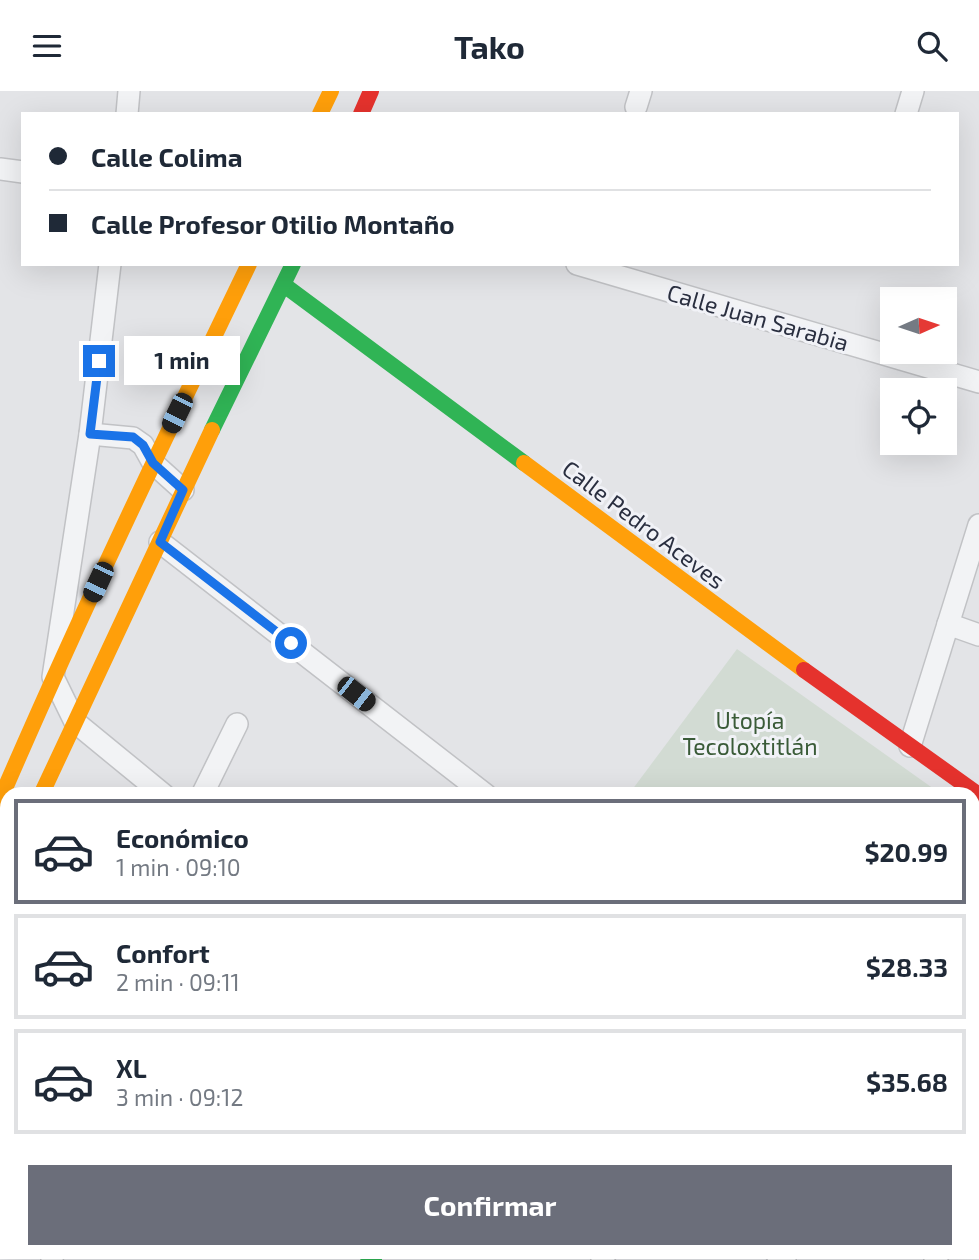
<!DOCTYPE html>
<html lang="es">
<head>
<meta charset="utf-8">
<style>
	:root { --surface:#fff; --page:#f6f6f7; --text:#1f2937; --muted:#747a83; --line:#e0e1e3; --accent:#6b6e7a }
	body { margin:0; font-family:"Exo 2",sans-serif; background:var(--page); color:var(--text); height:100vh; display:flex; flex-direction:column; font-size:26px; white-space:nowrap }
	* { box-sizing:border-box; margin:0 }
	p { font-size:23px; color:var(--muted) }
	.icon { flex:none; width:38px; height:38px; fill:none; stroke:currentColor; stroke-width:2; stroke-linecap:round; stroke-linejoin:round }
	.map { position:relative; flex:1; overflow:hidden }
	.side { position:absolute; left:0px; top:696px; width:980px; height:472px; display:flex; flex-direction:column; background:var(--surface); border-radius:21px 21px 0 0; box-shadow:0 7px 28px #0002 }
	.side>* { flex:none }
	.top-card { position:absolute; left:21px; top:21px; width:938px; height:154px; border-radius:0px; box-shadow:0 7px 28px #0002; display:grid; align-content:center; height:154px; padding:0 28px; background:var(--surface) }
	.needle { width:46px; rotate:87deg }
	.fabs { position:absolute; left:880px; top:196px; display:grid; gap:14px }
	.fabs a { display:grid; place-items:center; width:77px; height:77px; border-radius:0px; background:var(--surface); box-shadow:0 7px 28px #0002; font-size:35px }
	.end { position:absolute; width:32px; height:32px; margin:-16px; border:9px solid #1a73e8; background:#fff; box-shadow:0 0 0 4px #fff }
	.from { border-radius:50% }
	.bubble { position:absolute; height:49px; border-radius:0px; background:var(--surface); box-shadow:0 7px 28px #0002; font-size:23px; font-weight:700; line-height:49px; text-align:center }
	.car { position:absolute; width:21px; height:42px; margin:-21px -10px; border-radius:9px; box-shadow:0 0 5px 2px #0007; background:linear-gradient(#222 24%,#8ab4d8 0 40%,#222 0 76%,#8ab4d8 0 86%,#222 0) }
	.top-card b { display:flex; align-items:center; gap:24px; height:66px; font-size:26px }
	.top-card b+b { border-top:2px solid var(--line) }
	.top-card i { width:18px; height:18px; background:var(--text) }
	ul { padding:12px 0 0; list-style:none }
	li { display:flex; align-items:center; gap:21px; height:105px; margin:0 14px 10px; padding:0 14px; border:4px solid var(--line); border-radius:0px }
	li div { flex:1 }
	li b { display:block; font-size:26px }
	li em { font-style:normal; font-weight:700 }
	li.active { border-color:var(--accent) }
	li>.icon { width:63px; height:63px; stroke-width:1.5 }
	.primary-button { display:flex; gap:14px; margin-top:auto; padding:14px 28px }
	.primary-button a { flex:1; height:80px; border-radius:0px; background:var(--accent); color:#fff; font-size:28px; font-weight:700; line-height:80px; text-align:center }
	header { display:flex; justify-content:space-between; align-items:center; height:91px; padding:0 28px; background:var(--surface); font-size:32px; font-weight:700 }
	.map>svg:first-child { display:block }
	.green { fill:#d2dbd3 }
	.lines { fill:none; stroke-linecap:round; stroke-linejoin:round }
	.lane-casing { stroke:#c1c2c5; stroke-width:14 }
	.street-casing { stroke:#c1c2c5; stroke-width:24 }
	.lane { stroke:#f2f3f5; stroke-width:10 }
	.street { stroke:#f2f3f5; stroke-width:21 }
	.fast { stroke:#30b455; stroke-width:16 }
	.slow { stroke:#ff9f0a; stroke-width:16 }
	.jam { stroke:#e5322d; stroke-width:16 }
	.route { stroke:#1a73e8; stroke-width:9 }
	.labels { text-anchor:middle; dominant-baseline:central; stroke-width:6; stroke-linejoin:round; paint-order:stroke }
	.street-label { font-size:23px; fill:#2a2f40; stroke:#f1f2f7 }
	.park-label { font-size:23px; fill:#3a5b38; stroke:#f1f2f7 }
</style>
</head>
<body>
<header><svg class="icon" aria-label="menu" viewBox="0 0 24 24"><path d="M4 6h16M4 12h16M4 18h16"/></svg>Tako<svg class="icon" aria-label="search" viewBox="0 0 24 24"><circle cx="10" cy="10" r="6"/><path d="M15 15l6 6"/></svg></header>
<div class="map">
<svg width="979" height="1169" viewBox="0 0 979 1169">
	<rect width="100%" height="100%" fill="#e3e4e7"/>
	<g class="green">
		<polygon points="737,558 941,703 629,703"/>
		<polygon points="973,726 979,730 979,1043 973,1038"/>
	</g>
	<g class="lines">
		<g class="lane-casing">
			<polyline id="lane" points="973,969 979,960"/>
		</g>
		<g class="street-casing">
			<g id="street">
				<polyline points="636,16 641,0"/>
				<polyline points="127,23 129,0"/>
				<polyline points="906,23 913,0"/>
				<polyline points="0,78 23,81"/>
				<polyline points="110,173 90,343 53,586 75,631 164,704"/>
				<polyline points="577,173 979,291"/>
				<polyline points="90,343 133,347 143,354 153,372 183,399"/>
				<polyline points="160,451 486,704"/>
				<polyline points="948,533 979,544"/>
				<polyline points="910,655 979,434"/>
				<polyline points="202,704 237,633"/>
				<polyline points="0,912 7,898"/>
				<polyline points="973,1071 979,1076"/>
				<polyline points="973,1112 979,1103"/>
				<polyline points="776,1162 785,1169"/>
				<polyline points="52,1169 53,1162"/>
				<polyline points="602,1169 606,1162"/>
				<polyline points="935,1169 939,1162"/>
			</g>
		</g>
		<use href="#lane" class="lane"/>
		<use href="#street" class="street"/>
		<g class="fast">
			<polyline points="284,194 524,372"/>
			<polyline points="212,339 293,173"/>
			<polyline points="0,791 7,776"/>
			<polyline points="365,1162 374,1169"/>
		</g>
		<g class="slow">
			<polyline points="320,23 331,0"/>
			<polyline points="524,372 804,579"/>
			<polyline points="41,704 212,339"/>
			<path d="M 0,709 C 78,528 163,351 249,173"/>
			<polyline points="0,865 7,871"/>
		</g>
		<g class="jam">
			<polyline points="361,23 371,0"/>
			<polyline points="804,579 979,704"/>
		</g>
	</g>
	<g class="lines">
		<polyline class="route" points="99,270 90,343 133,346 143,354 153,372 183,399 160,451 291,552"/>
	</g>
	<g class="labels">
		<g class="street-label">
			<text transform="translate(758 226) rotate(16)">Calle Juan Sarabia</text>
			<text transform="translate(644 433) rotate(37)">Calle Pedro Aceves</text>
		</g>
		<g class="park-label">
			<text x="750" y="629">Utopía<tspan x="750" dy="26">Tecoloxtitlán</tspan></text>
		</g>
	</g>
</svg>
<div class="fabs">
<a><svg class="needle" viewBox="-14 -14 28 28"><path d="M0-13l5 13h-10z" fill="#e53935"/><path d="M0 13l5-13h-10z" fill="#747a83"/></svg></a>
<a><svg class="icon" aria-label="locate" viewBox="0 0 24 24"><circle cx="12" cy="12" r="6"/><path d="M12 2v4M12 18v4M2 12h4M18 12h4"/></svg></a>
</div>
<i class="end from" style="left:291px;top:552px"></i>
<i class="end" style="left:99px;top:270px"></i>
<div class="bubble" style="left:124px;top:245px;width:116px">1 min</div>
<i class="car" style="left:177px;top:322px;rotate:206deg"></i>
<i class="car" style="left:98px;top:491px;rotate:205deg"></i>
<i class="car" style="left:356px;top:603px;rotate:128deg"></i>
<div class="top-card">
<b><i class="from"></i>Calle Colima</b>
<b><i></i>Calle Profesor Otilio Montaño</b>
</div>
<section class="side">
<ul>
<li class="active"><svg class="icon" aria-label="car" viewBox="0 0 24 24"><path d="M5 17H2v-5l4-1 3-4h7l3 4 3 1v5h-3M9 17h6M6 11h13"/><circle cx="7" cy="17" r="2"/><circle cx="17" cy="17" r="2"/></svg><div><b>Económico</b><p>1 min · 09:10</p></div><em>$20.99</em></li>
<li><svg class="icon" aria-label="car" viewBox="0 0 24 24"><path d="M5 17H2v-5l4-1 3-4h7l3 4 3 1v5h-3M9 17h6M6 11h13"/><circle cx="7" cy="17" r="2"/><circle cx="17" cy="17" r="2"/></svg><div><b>Confort</b><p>2 min · 09:11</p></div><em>$28.33</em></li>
<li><svg class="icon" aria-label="car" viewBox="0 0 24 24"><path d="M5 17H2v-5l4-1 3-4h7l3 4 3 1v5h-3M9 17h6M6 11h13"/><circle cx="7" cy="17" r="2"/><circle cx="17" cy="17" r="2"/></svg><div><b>XL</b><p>3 min · 09:12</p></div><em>$35.68</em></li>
</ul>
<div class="primary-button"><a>Confirmar</a></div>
</section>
</div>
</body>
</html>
